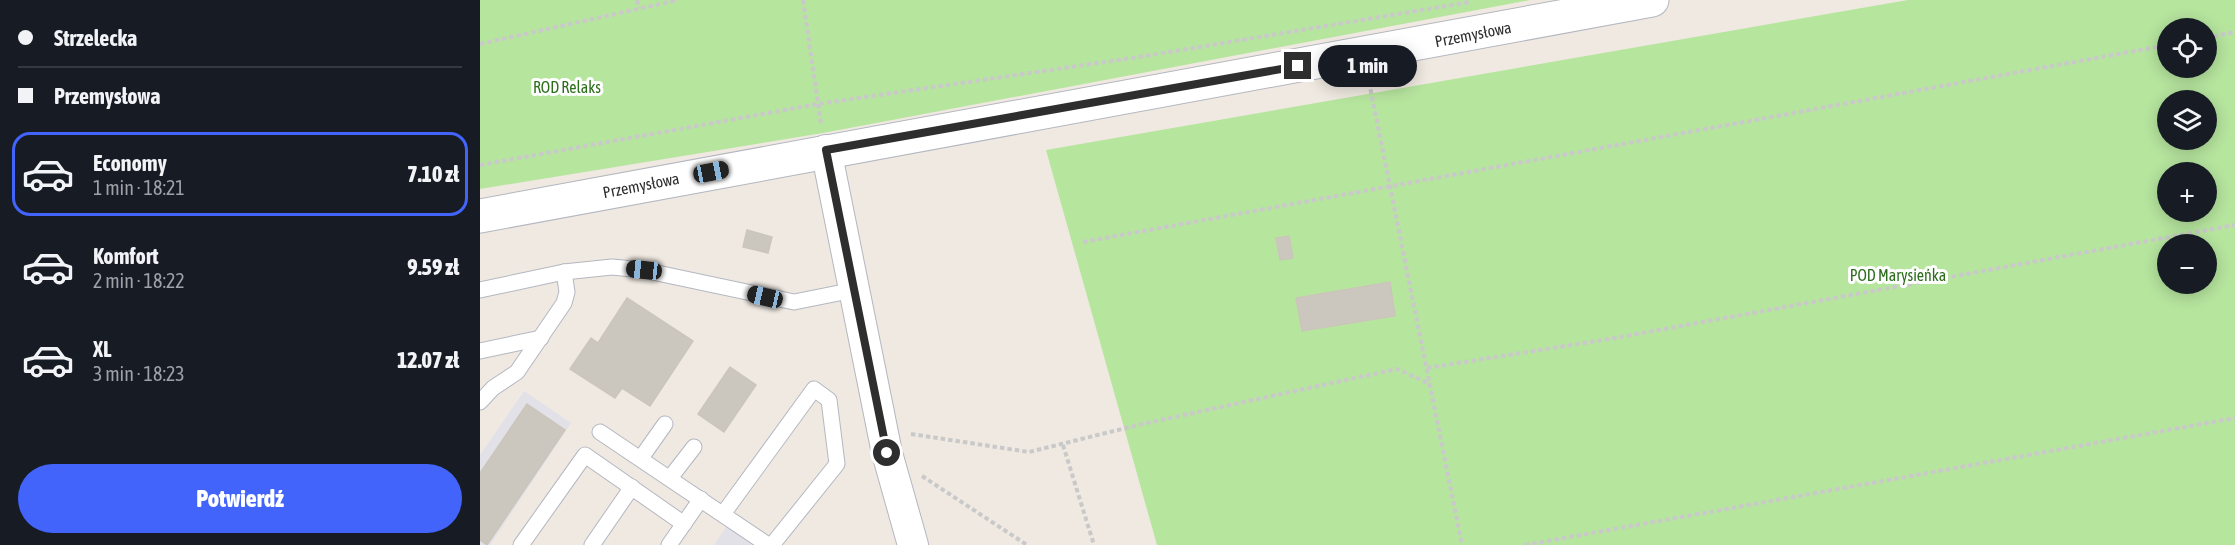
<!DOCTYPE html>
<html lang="pl">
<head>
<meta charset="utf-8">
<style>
	:root { --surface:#171b24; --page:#242831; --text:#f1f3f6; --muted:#9ea1a6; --line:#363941; --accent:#4264fb }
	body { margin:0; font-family:"Asap Condensed",sans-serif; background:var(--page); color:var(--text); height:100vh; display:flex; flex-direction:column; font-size:22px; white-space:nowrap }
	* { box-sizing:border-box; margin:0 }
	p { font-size:20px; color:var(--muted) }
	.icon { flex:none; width:33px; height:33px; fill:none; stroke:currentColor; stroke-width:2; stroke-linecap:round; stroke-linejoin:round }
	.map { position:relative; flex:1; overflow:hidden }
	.panel { display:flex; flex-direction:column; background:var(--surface); width:480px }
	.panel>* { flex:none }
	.hud { display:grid; align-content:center; height:132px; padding:0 18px; background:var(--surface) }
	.tools { position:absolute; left:1677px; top:18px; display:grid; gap:12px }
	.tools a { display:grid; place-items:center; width:60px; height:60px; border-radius:50%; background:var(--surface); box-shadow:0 3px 15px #0003; font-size:30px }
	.end { position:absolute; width:27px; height:27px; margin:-14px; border:8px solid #2e2e2e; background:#fff; box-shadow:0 0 0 3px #fff }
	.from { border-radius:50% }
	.bubble { position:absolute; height:42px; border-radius:21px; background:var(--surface); box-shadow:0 3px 15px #0003; font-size:20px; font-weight:800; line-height:42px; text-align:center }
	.car { position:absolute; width:18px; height:36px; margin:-18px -9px; border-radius:8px; box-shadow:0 0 4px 2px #0007; background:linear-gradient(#222 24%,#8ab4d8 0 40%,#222 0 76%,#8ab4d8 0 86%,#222 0) }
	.hud b { display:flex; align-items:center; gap:21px; height:57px; font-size:22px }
	.hud b+b { border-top:2px solid var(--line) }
	.hud i { width:15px; height:15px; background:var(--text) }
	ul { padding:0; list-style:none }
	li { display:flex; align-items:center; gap:18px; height:84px; margin:0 12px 9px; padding:0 6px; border:3px solid transparent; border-radius:18px }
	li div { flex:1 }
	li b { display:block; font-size:22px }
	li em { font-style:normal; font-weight:800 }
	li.active { border-color:var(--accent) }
	li>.icon { width:54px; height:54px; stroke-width:1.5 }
	.cta { display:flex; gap:12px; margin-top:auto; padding:12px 18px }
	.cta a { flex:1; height:69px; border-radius:36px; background:var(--accent); color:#fff; font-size:24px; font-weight:800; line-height:69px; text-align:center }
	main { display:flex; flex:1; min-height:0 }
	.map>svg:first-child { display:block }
	.industrial { fill:#e3e1e8 }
	.green { fill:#b6e59e; fill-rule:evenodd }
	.building { fill:#cbc7bf; stroke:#cbc5ba; stroke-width:1.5 }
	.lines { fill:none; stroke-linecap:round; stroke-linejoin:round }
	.lane-casing { stroke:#b4b7c1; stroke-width:17 }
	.street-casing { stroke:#b4b7c1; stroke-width:32 }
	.secondary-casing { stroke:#b4b7c1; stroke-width:35 }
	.path { stroke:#c9c9c9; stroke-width:4; stroke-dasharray:4.5 3; stroke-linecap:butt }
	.lane { stroke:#fff; stroke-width:15 }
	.street { stroke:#fff; stroke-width:30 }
	.secondary { stroke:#fff; stroke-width:33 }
	.route { stroke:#2e2e2e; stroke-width:8 }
	.labels { text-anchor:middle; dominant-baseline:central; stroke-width:6; stroke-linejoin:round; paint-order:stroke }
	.street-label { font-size:16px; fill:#2e2e2e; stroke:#fff }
	.park-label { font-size:16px; fill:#2c6e1b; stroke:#fff }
</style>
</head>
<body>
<main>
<section class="panel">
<div class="hud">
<b><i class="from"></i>Strzelecka</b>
<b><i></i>Przemysłowa</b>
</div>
<ul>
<li class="active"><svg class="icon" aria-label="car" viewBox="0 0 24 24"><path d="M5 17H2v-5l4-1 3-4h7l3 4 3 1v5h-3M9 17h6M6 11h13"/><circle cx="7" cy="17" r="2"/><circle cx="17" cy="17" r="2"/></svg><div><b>Economy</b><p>1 min · 18:21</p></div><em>7.10 zł</em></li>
<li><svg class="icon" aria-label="car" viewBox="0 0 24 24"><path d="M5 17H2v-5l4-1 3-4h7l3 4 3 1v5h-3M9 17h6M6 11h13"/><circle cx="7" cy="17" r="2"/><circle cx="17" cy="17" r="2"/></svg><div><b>Komfort</b><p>2 min · 18:22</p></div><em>9.59 zł</em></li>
<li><svg class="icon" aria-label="car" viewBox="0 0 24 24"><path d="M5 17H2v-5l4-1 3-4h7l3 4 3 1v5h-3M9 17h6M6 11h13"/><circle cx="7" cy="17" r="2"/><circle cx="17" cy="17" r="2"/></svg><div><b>XL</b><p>3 min · 18:23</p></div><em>12.07 zł</em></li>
</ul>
<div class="cta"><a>Potwierdź</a></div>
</section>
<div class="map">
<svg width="1755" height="545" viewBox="0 0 1755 545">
	<rect width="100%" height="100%" fill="#efe9e1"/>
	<g class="industrial">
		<polygon points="44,391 91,423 10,545 0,545 0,455"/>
		<polygon points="247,526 275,545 234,545"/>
	</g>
	<g class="green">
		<polygon points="0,0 1050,0 343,133 0,189"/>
		<path d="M 1428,0 L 1755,0 L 1755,545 L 677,545 L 566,150 ZM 1688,28 L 1726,28 L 1726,68 L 1688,68 ZM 1688,100 L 1726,100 L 1726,140 L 1688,140 ZM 1688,172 L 1726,172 L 1726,212 L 1688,212 ZM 1688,244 L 1726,244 L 1726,284 L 1688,284 Z"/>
	</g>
	<g class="building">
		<polygon points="267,230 292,237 288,253 263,247"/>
		<polygon points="809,236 813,258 800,260 796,238"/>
		<polygon points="910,282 915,316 822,331 816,298"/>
		<polygon points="147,298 213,341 170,406 142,388 135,398 90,369 111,338 118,343"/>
		<polygon points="250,367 276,385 244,432 218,414"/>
		<polygon points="47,404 85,430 7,545 0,540 0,473"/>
	</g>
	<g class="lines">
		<g class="lane-casing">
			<g id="lane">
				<polyline points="0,290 84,272 132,267 163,270 314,302 374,290"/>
				<polyline points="0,351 61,338"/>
				<polyline points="0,402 13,388 37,372 84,303 87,292 84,272"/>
				<polyline points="120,432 288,545"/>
				<polyline points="161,458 185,424"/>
				<polyline points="190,478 214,447"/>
				<polyline points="243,514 334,389 349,400 357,464 292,545"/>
				<polyline points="41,545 105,455 204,524"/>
				<polyline points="112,545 152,487"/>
				<polyline points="189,545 221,499"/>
			</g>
		</g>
		<g class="street-casing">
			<polyline id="street" points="346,150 407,453 433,545"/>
		</g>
		<g class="secondary-casing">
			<polyline id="secondary" points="0,216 1172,0"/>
		</g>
		<g class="path">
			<polyline points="157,0 159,8"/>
			<polyline points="323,0 341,124"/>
			<polyline points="1726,38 1755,32"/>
			<polyline points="0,44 198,0"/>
			<polyline points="889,82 982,545"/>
			<polyline points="0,165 338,104 659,57 990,2"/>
			<polyline points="603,242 1688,45"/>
			<polyline points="947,368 1135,338 1755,225"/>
			<polyline points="431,434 549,452 662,424 917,369 950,384"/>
			<polyline points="583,445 614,545"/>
			<polyline points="442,476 547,545"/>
			<polyline points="1045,545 1755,418"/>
		</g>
		<use href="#lane" class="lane"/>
		<use href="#street" class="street"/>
		<use href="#secondary" class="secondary"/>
	</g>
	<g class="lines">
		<polyline class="route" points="407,453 346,150 818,66"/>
	</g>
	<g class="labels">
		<g class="street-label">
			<text transform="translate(993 34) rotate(-11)">Przemysłowa</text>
			<text transform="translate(161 185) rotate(-11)">Przemysłowa</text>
		</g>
		<g class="park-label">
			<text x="87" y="87">ROD Relaks</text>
			<text x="1418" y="275">POD Marysieńka</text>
		</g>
	</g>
</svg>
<div class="tools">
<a><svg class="icon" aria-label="locate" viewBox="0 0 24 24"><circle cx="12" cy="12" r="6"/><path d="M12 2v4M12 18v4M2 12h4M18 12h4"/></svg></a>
<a><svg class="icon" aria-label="layers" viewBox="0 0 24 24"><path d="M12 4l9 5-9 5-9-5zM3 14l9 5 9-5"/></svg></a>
<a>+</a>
<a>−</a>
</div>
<i class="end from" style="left:407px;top:453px"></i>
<i class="end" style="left:818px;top:66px"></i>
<div class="bubble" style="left:838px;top:45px;width:99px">1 min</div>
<i class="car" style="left:231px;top:172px;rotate:79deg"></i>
<i class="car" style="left:164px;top:270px;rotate:276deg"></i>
<i class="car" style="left:285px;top:297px;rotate:283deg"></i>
</div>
</main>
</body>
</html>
